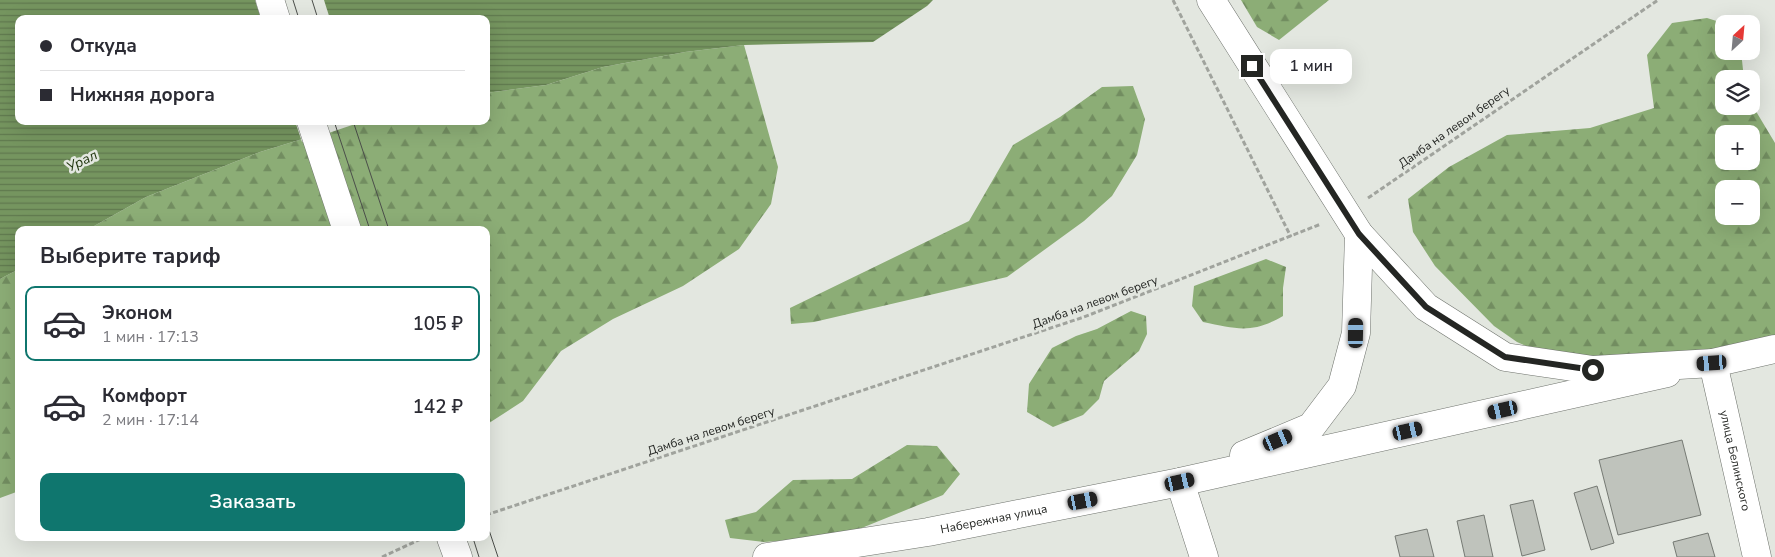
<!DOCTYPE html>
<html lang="ru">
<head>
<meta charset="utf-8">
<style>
	:root { --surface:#fff; --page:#f7f7f7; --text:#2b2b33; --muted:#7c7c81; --line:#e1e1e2; --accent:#0f766e }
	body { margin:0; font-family:"Nunito Sans",sans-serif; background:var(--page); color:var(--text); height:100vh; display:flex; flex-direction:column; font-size:19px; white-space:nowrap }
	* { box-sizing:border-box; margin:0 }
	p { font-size:16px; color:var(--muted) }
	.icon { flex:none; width:28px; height:28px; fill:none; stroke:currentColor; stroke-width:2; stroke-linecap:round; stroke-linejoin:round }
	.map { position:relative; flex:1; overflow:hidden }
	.details { position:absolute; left:15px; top:226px; width:475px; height:315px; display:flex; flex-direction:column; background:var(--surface); border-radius:10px; box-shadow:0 5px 20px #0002 }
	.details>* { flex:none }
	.banner { position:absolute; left:15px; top:15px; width:475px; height:110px; border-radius:10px; box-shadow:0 5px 20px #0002; display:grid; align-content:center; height:110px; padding:0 25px; background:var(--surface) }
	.needle { width:32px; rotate:26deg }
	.controls { position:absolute; left:1715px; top:15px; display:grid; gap:10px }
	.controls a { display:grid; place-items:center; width:45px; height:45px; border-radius:10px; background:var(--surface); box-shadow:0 5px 20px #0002; font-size:25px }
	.end { position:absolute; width:22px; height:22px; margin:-11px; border:6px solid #242623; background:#fff; box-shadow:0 0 0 2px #fff }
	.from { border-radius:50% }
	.bubble { position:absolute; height:35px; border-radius:10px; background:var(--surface); box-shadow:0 5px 20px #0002; font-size:16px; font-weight:600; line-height:35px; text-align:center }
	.car { position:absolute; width:15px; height:30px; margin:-15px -8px; border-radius:6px; box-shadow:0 0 4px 1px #0007; background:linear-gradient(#222 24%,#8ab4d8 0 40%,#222 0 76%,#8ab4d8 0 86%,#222 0) }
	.banner b { display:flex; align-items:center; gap:18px; height:48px; font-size:19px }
	.banner b+b { border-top:1px solid var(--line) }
	.banner i { width:12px; height:12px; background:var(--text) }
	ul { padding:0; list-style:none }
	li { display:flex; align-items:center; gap:15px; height:75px; margin:0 10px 8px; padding:0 15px; border:2px solid transparent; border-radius:10px }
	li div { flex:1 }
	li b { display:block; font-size:19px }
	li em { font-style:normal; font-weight:600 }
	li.current { border-color:var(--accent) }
	li>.icon { width:45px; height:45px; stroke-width:1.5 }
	h2 { padding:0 25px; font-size:22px; line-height:60px }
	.cta { display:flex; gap:10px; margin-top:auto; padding:10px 25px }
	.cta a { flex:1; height:58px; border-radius:10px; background:var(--accent); color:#fff; font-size:20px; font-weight:600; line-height:58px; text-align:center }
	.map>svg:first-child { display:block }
	.forest { fill:url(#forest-firs); fill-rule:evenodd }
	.water { fill:url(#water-rules) }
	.pier { fill:#e3e7e0 }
	.building { fill:#bfc3bc; stroke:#757973 }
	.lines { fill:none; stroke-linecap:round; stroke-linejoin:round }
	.minor-casing { stroke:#6e726c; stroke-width:29 }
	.tertiary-casing { stroke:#6e726c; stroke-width:29 }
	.secondary-casing { stroke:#6e726c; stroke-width:29 }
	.primary-casing { stroke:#6e726c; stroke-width:29 }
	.path { stroke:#a0a39d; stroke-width:3; stroke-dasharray:5 2.5; stroke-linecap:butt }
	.minor { stroke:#fff; stroke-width:28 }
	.tertiary { stroke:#fff; stroke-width:28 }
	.secondary { stroke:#fff; stroke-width:28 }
	.primary { stroke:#fff; stroke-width:28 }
	.tram { stroke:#4b4e4a; stroke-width:1 }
	.route { stroke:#242623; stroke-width:6 }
	.labels { text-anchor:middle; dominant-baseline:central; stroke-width:5; stroke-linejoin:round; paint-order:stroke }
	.street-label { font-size:12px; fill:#242623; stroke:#e3e7e0 }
	.water-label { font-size:14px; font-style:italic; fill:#1d320a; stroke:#e3e7e0 }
</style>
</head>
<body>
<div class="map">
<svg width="1775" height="557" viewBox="0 0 1775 557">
	<defs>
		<pattern id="forest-firs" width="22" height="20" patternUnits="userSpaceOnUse" patternTransform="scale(1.25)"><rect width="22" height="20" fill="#8cad76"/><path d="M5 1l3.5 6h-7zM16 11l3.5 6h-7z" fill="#728d60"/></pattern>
		<pattern id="water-rules" width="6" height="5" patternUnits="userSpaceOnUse" patternTransform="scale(1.25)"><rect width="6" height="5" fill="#75955f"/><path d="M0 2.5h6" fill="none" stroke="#60794e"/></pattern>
	</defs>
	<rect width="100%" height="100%" fill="#e3e7e0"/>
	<g class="forest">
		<polygon points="1241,0 1329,0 1279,40 1257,27"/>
		<path d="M 1707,18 L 1726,24 L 1724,24 L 1724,51 L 1741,51 L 1744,79 L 1724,79 L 1724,106 L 1751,106 L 1751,103 L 1775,143 L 1775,336 L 1708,354 L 1628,362 L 1547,355 L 1517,342 L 1494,326 L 1435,266 L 1413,232 L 1408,199 L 1449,167 L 1507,135 L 1590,128 L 1654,108 L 1647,55 L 1672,23 ZM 1724,134 L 1751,134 L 1751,161 L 1724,161 ZM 1724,189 L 1751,189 L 1751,216 L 1724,216 Z"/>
		<polygon points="744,45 778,167 771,204 739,249 683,286 613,319 561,351 523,401 486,425 486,230 87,230 146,197 260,152 361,121 486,121 486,93 546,85 603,67 685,52"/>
		<polygon points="1133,86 1145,119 1137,155 1112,196 1084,221 1007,277 814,322 791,324 790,308 969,221 1013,145 1060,117 1102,87"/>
		<path d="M 1266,259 L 1286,267 L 1283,288 L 1283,316 C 1252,334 1237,329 1203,322 L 1192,306 L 1194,286 Z"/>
		<polygon points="19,269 19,491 0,498 0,279"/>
		<polygon points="1131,311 1146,316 1147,334 1139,351 1104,381 1099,399 1083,415 1053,427 1027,412 1029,384 1052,348 1076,336 1097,329"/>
		<polygon points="907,445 937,446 960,474 943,495 842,536 764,542 730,538 725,520 756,512 793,480 852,479"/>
	</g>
	<polygon class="water" points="0,0 933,0 927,6 873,42 744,45 685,52 603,67 546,85 486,93 486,19 19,19 19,121 361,121 260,152 146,197 87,230 19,230 19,269 0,279"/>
	<g class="pier">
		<polygon points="255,0 324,0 330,19 261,19"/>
		<polygon points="295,121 364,121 302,142"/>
	</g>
	<g class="building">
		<polygon points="1682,440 1701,515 1618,535 1599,460"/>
		<polygon points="1597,486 1614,543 1591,550 1574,493"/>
		<polygon points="1533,500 1545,550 1522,556 1510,505"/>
		<polygon points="1484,515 1493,557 1465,557 1457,521"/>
		<polygon points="1427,529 1434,557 1400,557 1395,536"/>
		<polygon points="1708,533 1715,557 1677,557 1673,542"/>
	</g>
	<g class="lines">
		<g class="minor-casing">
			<polyline id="minor" points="1180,482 1204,557"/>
		</g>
		<g class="tertiary-casing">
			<g id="tertiary">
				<path id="s1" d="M 1713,363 L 1757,557"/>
			</g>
		</g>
		<g class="secondary-casing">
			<g id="secondary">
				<polyline points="1244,455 1311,427 1342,386 1356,333 1359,234"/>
				<path id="s2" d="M 767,557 L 928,532 L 1180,482 L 1667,373"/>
			</g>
		</g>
		<g class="primary-casing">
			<g id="primary">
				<polyline points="270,0 276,19"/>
				<polyline points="1211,0 1359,234 1426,307 1505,357 1593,370 1713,363 1775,349"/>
				<polyline points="311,121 347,230"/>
				<polyline points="451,538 458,557"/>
			</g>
		</g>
		<g class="path">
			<polyline points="1173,0 1291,237"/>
			<polyline points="1368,198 1658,0"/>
			<polyline points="486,515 1084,317 1321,224"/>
			<polyline points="382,557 423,538"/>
		</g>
		<use href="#minor" class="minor"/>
		<use href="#tertiary" class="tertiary"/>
		<use href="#secondary" class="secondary"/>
		<use href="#primary" class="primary"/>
		<g class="tram">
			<polyline points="293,0 299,19"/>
			<polyline points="312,0 318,19"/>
			<polyline points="334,121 370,230"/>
			<polyline points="353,121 389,230"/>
			<polyline points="486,521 498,557"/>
			<polyline points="473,538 479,557"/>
		</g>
	</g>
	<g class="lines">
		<polyline class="route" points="1252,66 1359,234 1426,307 1505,357 1593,370"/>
	</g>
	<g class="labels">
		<g class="street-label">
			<text transform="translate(1454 127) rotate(-35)">Дамба на левом берегу</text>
			<text transform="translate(1095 302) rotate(-20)">Дамба на левом берегу</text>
			<text transform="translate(711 431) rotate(-18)">Дамба на левом берегу</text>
			<text stroke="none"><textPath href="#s1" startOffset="100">улица Белинского</textPath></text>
			<text stroke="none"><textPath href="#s2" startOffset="230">Набережная улица</textPath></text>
		</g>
		<g class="water-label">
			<text transform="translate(82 161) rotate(-26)">Урал</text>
		</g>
	</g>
</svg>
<div class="controls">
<a><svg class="needle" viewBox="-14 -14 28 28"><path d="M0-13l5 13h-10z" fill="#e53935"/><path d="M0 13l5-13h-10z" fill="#7c7c81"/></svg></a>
<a><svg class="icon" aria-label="layers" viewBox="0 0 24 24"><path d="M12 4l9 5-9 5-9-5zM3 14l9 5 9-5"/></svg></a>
<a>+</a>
<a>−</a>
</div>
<i class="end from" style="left:1593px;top:370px"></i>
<i class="end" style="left:1252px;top:66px"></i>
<div class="bubble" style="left:1270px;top:49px;width:82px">1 мин</div>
<i class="car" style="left:1356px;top:333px;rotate:1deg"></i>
<i class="car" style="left:1712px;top:363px;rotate:266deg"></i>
<i class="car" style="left:1503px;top:410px;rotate:257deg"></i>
<i class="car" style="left:1408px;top:431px;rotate:77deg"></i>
<i class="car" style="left:1278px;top:440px;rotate:67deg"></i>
<i class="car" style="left:1180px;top:482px;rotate:77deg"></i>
<i class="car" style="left:1083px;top:501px;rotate:79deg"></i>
<div class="banner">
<b><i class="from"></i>Откуда</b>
<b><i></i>Нижняя дорога</b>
</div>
<section class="details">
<h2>Выберите тариф</h2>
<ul>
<li class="current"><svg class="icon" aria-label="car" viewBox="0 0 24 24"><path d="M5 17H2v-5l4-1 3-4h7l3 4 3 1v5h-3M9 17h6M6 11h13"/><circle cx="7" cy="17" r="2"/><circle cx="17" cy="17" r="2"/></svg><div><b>Эконом</b><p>1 мин · 17:13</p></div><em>105 ₽</em></li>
<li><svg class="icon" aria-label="car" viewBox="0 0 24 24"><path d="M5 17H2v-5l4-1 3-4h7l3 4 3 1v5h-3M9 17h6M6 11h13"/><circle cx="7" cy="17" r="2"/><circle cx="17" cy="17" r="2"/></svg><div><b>Комфорт</b><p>2 мин · 17:14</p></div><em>142 ₽</em></li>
</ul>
<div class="cta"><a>Заказать</a></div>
</section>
</div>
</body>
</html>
